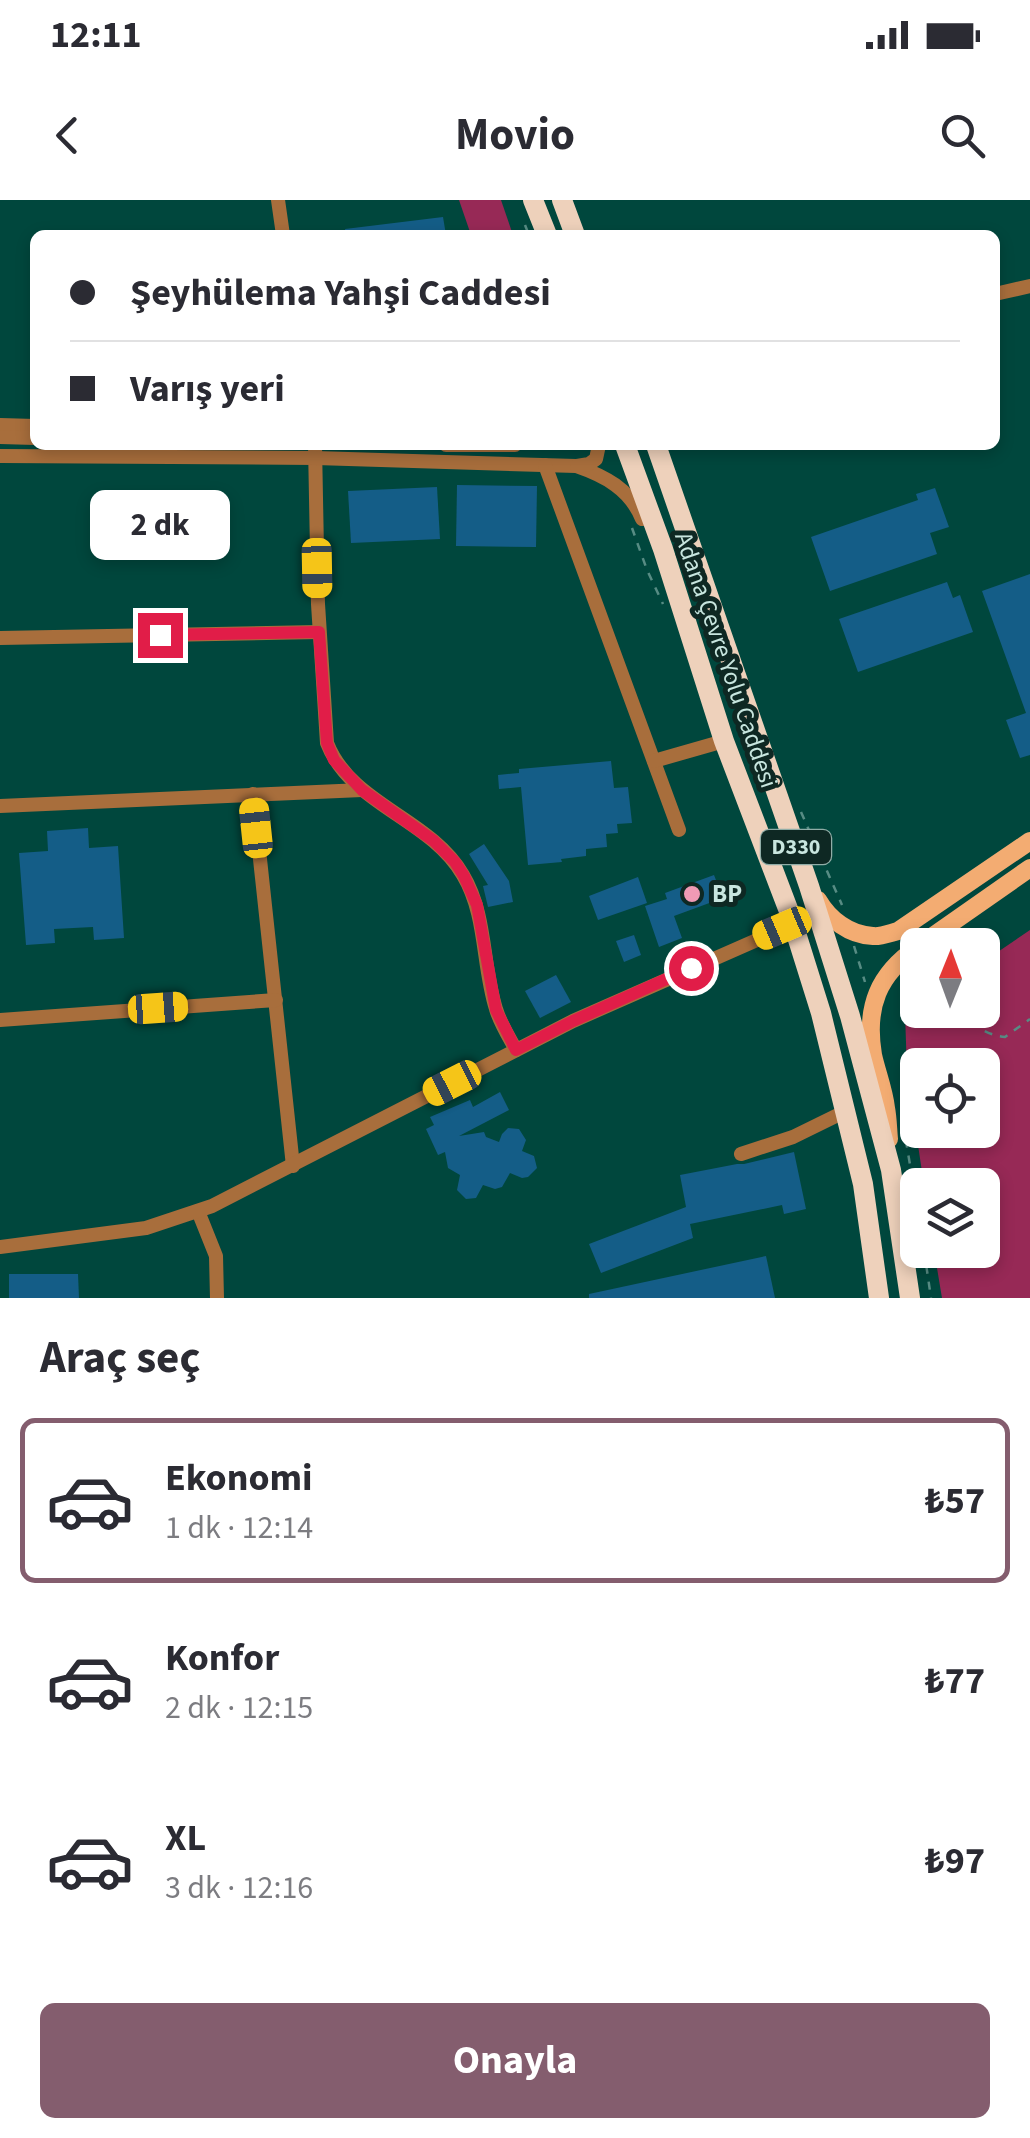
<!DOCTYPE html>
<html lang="tr">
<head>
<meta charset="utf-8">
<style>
	:root { --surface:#fff; --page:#f7f7f7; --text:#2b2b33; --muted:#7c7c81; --line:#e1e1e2; --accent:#845d6e }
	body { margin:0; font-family:"Source Sans 3",sans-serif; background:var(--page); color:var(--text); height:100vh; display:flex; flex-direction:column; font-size:38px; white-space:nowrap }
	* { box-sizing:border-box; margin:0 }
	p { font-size:32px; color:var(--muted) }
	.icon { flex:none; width:55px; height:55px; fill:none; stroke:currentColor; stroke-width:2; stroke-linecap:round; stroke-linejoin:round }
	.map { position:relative; height:1098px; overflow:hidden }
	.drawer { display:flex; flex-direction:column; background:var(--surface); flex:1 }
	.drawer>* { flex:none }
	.top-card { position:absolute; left:30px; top:30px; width:970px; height:220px; border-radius:15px; box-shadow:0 5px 15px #0003; display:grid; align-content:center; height:220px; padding:0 40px; background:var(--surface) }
	.needle { width:65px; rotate:1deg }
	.fabs { position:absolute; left:900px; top:728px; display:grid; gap:20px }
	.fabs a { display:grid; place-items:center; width:100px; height:100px; border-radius:15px; background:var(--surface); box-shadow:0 5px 15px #0003; font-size:50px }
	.end { position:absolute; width:45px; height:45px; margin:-22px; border:12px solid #e11d48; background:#fff; box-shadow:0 0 0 5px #fff }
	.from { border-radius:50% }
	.bubble { position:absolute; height:70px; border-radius:15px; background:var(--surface); box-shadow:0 5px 15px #0003; font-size:32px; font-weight:700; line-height:70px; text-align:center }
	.car { position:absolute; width:30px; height:60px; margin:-30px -15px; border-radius:12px; box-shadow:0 0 8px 2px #0007; background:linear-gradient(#f5c518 24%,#345 0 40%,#f5c518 0 76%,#345 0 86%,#f5c518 0) }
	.top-card b { display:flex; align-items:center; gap:35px; height:95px; font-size:38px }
	.top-card b+b { border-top:2px solid var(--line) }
	.top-card i { width:25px; height:25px; background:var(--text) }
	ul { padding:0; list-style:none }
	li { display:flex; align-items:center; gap:30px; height:165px; margin:0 20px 15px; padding:0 20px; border:5px solid transparent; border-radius:15px }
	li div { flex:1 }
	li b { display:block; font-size:38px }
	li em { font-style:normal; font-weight:700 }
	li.on { border-color:var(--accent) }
	li>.icon { width:90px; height:90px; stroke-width:1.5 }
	h2 { padding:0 40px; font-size:45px; line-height:120px }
	.primary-button { display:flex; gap:20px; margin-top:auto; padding:20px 40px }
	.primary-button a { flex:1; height:115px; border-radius:15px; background:var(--accent); color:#fff; font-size:40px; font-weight:700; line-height:115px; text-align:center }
	.status { display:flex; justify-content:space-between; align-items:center; height:70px; padding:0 50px; background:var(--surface); direction:ltr }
	.status svg { height:28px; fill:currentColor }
	header { display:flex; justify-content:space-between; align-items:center; height:130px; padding:0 40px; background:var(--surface); font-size:45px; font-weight:700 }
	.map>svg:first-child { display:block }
	.green { fill:#972956; fill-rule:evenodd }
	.building { fill:#145d87 }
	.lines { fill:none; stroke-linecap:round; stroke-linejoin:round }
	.path { stroke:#578c84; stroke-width:2.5; stroke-dasharray:8 8; stroke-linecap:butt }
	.minor { stroke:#a86e3c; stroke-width:14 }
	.major { stroke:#f3ac72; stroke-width:18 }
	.highway { stroke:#eed1bb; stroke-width:20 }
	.route { stroke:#e11d48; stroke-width:12 }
	.poi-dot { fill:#f09ab5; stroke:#0e2823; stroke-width:4 }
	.labels { text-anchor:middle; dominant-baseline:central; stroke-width:10; stroke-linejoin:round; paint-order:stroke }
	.shield { fill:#0e2823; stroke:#90ada7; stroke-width:2.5 }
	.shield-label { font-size:22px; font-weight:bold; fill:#c8e6df }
	.street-label { font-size:25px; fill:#c8e6df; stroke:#0e2823 }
	.poi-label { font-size:25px; font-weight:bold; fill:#c8e6df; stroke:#0e2823; text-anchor:start }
</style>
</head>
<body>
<div class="status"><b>12:11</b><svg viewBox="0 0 49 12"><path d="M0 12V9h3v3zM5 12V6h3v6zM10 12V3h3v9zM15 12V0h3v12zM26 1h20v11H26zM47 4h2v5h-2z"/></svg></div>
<header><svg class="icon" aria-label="back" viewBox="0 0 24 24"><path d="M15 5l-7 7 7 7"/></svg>Movio<svg class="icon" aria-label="search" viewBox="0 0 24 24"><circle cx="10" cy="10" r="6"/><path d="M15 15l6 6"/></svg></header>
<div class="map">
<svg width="1030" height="1098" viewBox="0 0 1030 1098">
	<rect width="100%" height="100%" fill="#00473d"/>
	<g class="green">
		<polygon points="459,0 501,0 513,35 471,35"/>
		<path d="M 1030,730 L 1030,1098 L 942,1098 L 934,1050 L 982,1050 L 982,985 L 924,985 L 907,872 L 905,813 L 917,804 L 918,810 L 982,810 L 983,762 ZM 918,865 L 982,865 L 982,930 L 918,930 Z"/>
	</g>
	<g class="building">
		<polygon points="443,17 446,35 346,35 345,29"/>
		<polygon points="457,285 537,286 536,347 456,346"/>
		<polygon points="437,287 440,339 351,343 348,291"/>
		<polygon points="935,288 949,327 930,333 937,354 830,391 811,337 918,300 916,294"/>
		<polygon points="1030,374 1030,555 1020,558 1006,520 1026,513 982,391"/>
		<polygon points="947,382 953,398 960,395 973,432 858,472 839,419"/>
		<polygon points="611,561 614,588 628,587 632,623 617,624 618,633 606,634 607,647 586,649 586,656 561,659 562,662 528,665 521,587 499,589 498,575 519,573 519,569"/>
		<polygon points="88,628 89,648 118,646 124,738 94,740 93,727 54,729 55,743 26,745 19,653 48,651 47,631"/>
		<polygon points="484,644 509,681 513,702 488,707 483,686 488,685 469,654"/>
		<polygon points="714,675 723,698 674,716 682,738 659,747 645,706 667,699 665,693"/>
		<polygon points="638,677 647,703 598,720 589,696"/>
		<polygon points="634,735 641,755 624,762 616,741"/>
		<polygon points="556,775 571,802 540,818 525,791"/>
		<polygon points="500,892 509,910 459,936 484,932 486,937 499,942 502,934 508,928 519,929 526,940 522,951 534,956 537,968 528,977 522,978 510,973 502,987 495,989 483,985 476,998 466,999 457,990 460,975 448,968 445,952 438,955 426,929 434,925 430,917 470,900 473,907"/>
		<polygon points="794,952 806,1009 784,1014 782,1005 690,1024 693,1038 601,1073 589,1044 686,1007 680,975 737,964 744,964"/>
		<polygon points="766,1056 775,1098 589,1098 589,1094"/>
		<polygon points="9,1074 78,1074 79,1098 9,1098"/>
	</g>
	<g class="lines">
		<g class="path">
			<polyline points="525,25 529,35"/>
			<polyline points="632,328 647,370 663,404"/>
			<polyline points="801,612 842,705"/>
			<polyline points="854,746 865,782"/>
			<path d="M 961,810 C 976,826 983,834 1005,837 L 1030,819"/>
			<polyline points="903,924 918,1011"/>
			<polyline points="924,1050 931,1098"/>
		</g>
		<g class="minor">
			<polyline points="278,0 283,35"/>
			<polyline points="995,94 1030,86"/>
			<polyline points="0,225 35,226"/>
			<polyline points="0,237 35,238"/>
			<path d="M 315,245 L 318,404 L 327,543 C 351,605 430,618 463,675 C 487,715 482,765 496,809 C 500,823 509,837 516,850"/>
			<polyline points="446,245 515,245"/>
			<path d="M 0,256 L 316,258 L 576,266 C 605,276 630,289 642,319"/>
			<polyline points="545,265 679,630"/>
			<polyline points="577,266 589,264 596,259 599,245"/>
			<polyline points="0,438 319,432"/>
			<polyline points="654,561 724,541"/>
			<polyline points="253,594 293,966"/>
			<polyline points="0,606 362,590"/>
			<polyline points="0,820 276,800"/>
			<polyline points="741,954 793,937 846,911"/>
			<polyline points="198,1011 216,1056 217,1098"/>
			<polyline points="0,1047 146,1028 212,1006 573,821 793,724"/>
		</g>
		<g class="major">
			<path d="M 818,700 C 829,719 849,735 873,736 C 880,737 890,733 898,731 L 1030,641"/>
			<polyline points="920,745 1030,668"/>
			<path d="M 889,939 C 888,929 888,918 886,908 C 884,890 877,873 873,855 C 865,807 878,774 918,747"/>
		</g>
		<g class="highway">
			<polyline points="533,0 547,35"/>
			<polyline points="562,0 575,35"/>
			<polyline points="625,245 663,349 724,541 790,714 821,813 863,984 879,1098"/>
			<polyline points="656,245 809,686 850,816 891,970 910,1098"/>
		</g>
	</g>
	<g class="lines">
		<polyline class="route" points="160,435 319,432 327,543 334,560 362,590 434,641 455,662 464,676 477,705 496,810 516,850 573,821 691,768"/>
	</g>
	<circle class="poi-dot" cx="692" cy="694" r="10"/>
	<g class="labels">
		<rect class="shield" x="761" y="630" width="70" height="34" rx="8"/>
		<g class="shield-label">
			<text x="796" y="647">D330</text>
		</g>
		<g class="street-label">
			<text transform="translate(726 460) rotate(71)">Adana Çevre Yolu Caddesi</text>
		</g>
		<g class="poi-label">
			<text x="712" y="694">BP</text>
		</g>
	</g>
</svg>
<div class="fabs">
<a><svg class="needle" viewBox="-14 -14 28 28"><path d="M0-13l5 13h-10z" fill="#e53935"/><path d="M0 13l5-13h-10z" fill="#7c7c81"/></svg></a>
<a><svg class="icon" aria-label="locate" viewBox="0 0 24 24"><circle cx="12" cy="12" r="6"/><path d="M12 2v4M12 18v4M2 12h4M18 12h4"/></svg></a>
<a><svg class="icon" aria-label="layers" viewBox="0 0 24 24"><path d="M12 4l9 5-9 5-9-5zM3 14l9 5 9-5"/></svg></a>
</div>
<i class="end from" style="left:691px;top:768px"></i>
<i class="end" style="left:160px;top:435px"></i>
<div class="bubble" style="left:90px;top:290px;width:140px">2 dk</div>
<i class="car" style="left:317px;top:368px;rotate:179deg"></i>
<i class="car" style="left:256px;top:628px;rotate:354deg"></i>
<i class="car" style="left:782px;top:728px;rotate:247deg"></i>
<i class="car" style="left:158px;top:808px;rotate:86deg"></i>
<i class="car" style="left:452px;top:883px;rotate:243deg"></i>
<div class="top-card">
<b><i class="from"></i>Şeyhülema Yahşi Caddesi</b>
<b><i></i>Varış yeri</b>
</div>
</div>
<section class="drawer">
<h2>Araç seç</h2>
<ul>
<li class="on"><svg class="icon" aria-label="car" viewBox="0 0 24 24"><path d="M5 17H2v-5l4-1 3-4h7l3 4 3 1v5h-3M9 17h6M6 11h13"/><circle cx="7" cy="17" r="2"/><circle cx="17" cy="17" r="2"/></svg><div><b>Ekonomi</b><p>1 dk · 12:14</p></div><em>₺57</em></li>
<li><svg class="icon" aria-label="car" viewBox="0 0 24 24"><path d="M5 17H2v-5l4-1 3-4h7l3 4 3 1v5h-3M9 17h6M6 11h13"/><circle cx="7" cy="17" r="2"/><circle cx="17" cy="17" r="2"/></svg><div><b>Konfor</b><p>2 dk · 12:15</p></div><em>₺77</em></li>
<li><svg class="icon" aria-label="car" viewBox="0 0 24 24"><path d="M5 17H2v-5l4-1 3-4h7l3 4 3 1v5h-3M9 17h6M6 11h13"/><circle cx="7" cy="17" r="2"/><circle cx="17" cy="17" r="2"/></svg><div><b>XL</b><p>3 dk · 12:16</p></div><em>₺97</em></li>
</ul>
<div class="primary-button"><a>Onayla</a></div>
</section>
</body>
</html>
